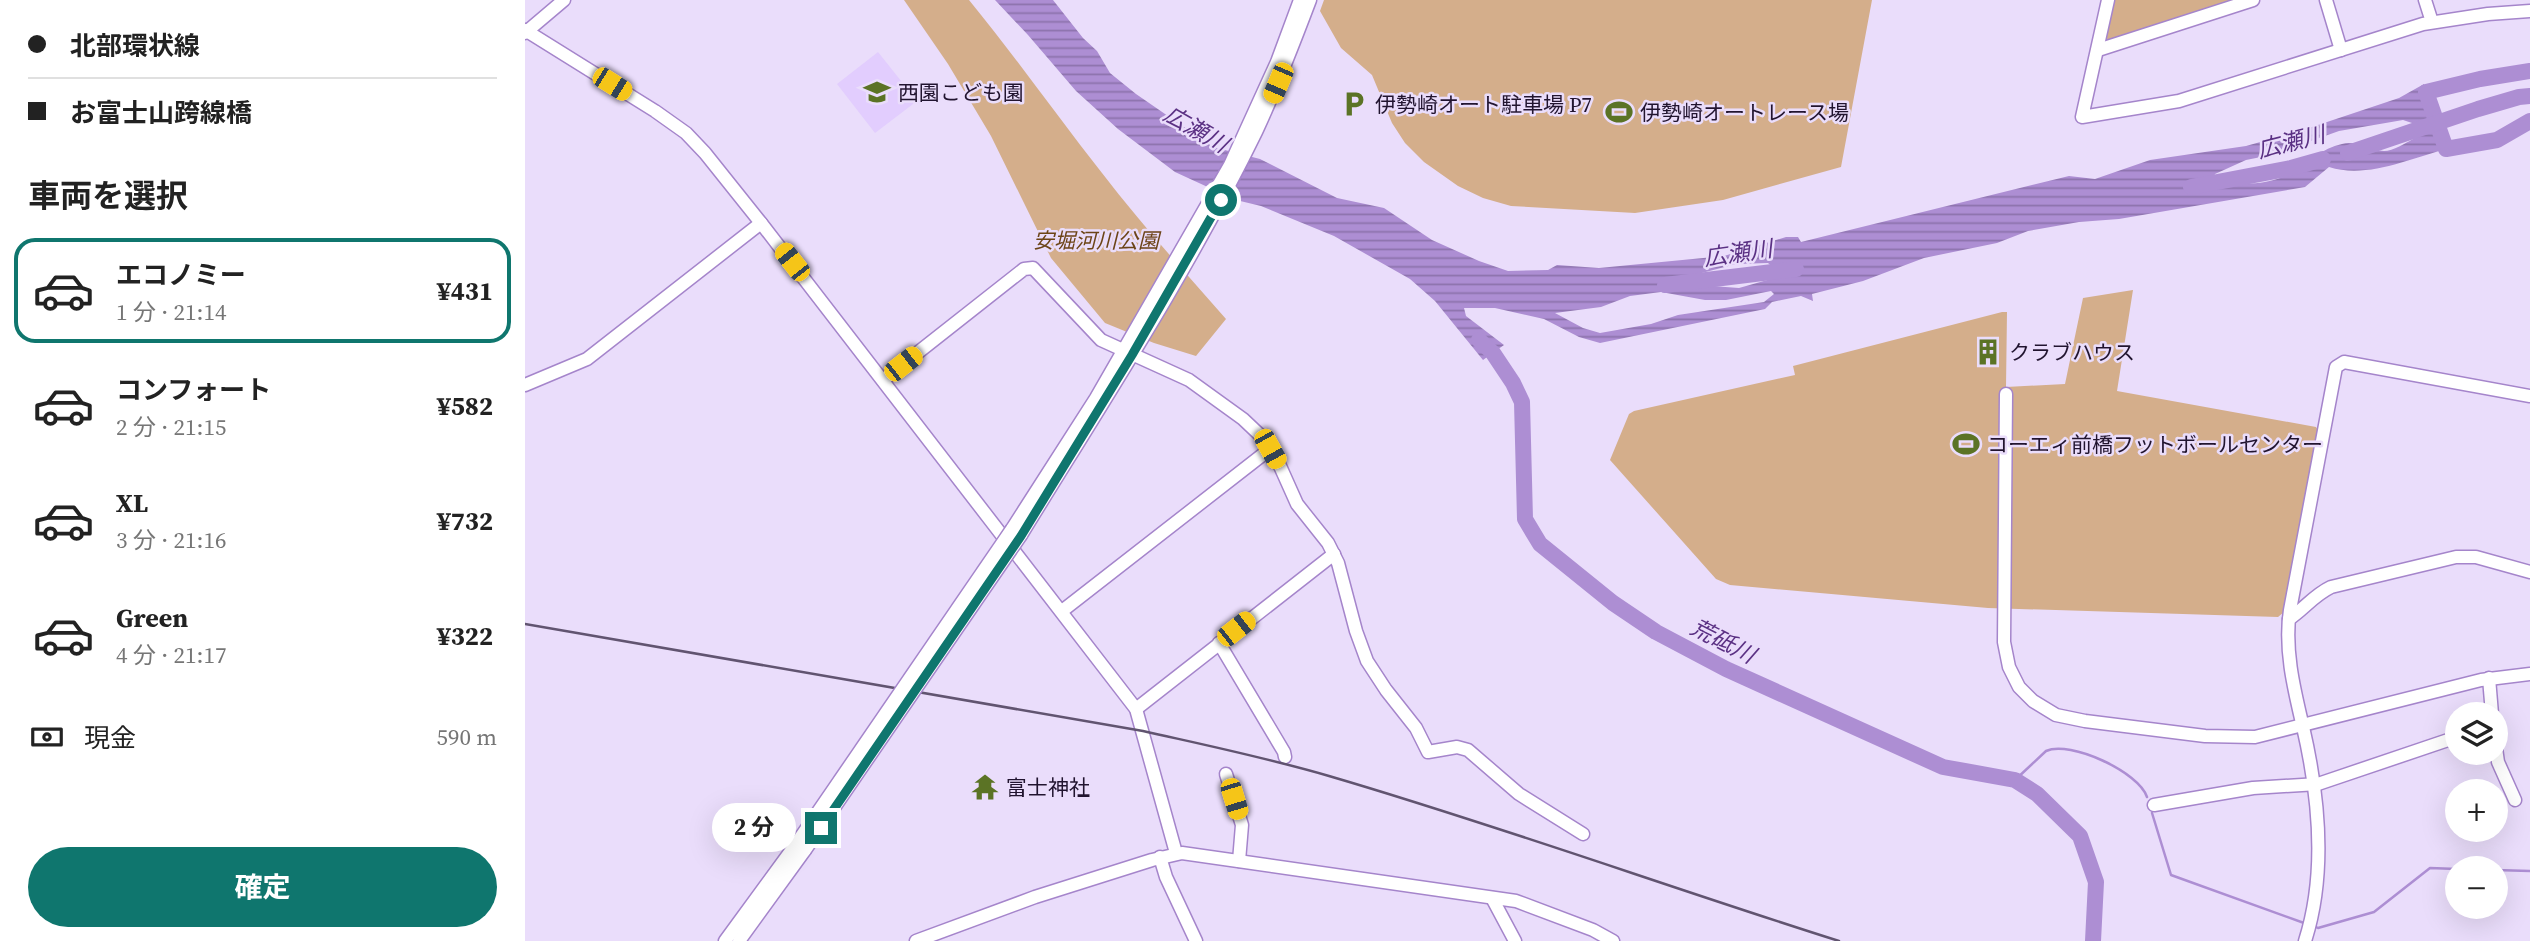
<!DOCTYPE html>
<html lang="ja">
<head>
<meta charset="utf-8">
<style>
	:root { --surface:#fff; --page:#f2f2f2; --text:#222; --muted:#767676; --line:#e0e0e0; --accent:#0f766e }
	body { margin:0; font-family:"Source Serif 4","Noto Sans JP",serif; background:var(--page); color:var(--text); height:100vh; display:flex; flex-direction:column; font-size:26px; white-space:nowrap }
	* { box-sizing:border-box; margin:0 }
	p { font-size:23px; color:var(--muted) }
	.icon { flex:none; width:38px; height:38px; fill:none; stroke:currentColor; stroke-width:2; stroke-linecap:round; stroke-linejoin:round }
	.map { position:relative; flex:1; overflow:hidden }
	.side { display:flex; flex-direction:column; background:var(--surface); width:525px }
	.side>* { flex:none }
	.guide { display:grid; align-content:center; height:154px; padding:0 28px; background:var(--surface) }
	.tools { position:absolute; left:1920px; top:702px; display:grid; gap:14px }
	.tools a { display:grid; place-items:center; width:63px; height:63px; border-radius:50%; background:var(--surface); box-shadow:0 7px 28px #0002; font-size:35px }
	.end { position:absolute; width:32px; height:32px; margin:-16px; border:9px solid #0f766e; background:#fff; box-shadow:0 0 0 4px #fff }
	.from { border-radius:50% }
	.bubble { position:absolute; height:49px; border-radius:24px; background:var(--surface); box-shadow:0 7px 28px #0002; font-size:23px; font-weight:700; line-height:49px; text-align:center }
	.car { position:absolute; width:21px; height:42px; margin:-21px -10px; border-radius:9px; box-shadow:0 0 5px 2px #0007; background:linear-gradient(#f5c518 24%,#345 0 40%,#f5c518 0 76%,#345 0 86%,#f5c518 0) }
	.guide b { display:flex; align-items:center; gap:24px; height:66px; font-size:26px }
	.guide b+b { border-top:2px solid var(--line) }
	.guide i { width:18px; height:18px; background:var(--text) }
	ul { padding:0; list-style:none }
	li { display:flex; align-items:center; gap:21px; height:105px; margin:0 14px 10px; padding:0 14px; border:4px solid transparent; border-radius:21px }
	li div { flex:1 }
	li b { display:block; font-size:26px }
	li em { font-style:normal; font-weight:700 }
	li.current { border-color:var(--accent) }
	li>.icon { width:63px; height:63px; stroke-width:1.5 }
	h2 { padding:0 28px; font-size:32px; line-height:84px }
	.pay { display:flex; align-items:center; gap:18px; height:77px; padding:0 28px; font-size:26px }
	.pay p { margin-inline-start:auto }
	.action { display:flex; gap:14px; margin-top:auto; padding:14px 28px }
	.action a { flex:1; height:80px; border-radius:42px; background:var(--accent); color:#fff; font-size:28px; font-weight:700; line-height:80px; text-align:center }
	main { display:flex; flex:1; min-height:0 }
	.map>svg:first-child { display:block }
	.built { fill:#e2cdfe }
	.green { fill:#d4ae8b }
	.water { fill:url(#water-rules); fill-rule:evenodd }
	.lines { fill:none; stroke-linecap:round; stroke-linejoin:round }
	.stream { stroke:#ad8ed3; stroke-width:2.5 }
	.river { stroke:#ad8ed3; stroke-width:16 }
	.minor-casing { stroke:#a585cb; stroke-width:15 }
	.minor { stroke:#fff; stroke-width:12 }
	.rail { stroke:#615470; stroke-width:2.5 }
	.minor-bridge-casing { stroke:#a585cb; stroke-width:15; stroke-linecap:butt }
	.minor-bridge { stroke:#fff; stroke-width:12 }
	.route { stroke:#0f766e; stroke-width:9 }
	.labels { text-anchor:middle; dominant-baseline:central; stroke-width:5; stroke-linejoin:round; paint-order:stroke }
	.poi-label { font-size:21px; fill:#21142f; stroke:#eaddfb; text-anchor:start }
	.park-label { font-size:21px; font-style:italic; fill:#6c4417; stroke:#eaddfb }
	.water-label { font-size:23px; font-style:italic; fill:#5b3184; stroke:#eaddfb }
</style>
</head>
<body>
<main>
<section class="side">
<div class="guide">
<b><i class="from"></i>北部環状線</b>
<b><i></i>お富士山跨線橋</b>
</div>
<h2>車両を選択</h2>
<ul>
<li class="current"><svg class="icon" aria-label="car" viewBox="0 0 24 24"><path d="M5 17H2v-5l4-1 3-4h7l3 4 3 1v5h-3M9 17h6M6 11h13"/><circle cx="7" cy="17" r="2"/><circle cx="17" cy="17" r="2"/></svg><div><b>エコノミー</b><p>1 分 · 21:14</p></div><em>¥431</em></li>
<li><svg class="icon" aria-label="car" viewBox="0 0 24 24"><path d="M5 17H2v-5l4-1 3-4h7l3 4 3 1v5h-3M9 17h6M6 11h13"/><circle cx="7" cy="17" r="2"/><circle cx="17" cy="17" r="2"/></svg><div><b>コンフォート</b><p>2 分 · 21:15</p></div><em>¥582</em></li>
<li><svg class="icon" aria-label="car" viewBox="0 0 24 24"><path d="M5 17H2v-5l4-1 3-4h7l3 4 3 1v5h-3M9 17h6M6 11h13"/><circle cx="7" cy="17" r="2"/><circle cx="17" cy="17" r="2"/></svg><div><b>XL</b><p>3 分 · 21:16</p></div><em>¥732</em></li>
<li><svg class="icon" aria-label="car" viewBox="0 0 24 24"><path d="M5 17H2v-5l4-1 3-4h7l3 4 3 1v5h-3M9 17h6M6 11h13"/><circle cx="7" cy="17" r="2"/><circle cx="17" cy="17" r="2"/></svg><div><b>Green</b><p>4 分 · 21:17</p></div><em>¥322</em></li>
</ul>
<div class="pay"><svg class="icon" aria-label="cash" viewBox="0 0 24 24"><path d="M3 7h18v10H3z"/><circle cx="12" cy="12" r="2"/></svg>現金<p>590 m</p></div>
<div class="action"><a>確定</a></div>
</section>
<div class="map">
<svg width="2005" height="941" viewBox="0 0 2005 941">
	<defs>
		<pattern id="water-rules" width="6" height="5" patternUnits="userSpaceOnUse" patternTransform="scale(1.75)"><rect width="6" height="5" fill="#ad8ed3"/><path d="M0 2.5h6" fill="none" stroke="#8c73ac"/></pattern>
	</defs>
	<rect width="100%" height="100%" fill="#eaddfb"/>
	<polygon class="built" points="353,52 392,101 350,133 312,84"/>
	<g class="green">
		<path d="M 379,0 L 444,0 C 490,56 532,116 577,173 C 616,224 659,271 701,319 L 671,356 L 629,343 L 580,323 L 526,258 L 466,136 L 423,64 Z"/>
		<polygon points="799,0 1347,0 1316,167 1198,200 1110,213 986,206 958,198 933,186 899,162 880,143 867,123 847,75 816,48 795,11"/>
		<polygon points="1587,0 1711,0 1584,40 1579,37"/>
		<polygon points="1608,290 1592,391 1791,427 1794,432 1759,612 1753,617 1463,608 1205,585 1191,579 1085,460 1104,414 1109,411 1270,375 1268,366 1477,312 1482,312 1481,387 1540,384 1558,298"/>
	</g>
	<path class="water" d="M 470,0 L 528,0 L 558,38 L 572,51 L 585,73 L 611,94 L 688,147 L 735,159 L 812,198 L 859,208 L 907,240 L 954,261 L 983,271 L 1023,270 L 1032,265 L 1074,268 L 1199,256 L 1261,237 L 1273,237 L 1276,242 L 1544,176 L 1570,179 L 1625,160 L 1721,146 L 1775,131 L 1874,98 L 1899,84 L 1921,149 C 1884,159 1841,179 1804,167 L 1780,187 L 1594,219 L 1554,222 L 1503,231 L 1472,243 L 1399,258 L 1338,281 L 1287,294 L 1288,301 L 1276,296 L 1247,302 L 1240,309 L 1075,343 L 1054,337 L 1019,319 L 970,308 L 939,308 L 941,316 L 979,345 L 958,360 L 910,301 L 885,279 L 809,236 L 736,206 L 711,200 L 650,172 L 593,129 L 551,91 L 503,35 ZM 1878,120 L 1890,124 L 1888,139 C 1881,143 1868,151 1859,151 C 1845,151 1831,140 1817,144 C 1797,148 1783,163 1766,173 C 1741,187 1714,184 1687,182 L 1690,174 L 1721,160 L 1746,155 L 1814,131 ZM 1243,263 L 1252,271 L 1253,277 L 1214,288 L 1160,284 L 1154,279 L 1211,264 ZM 1246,291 L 1249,294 L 1239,302 L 1153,315 L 1126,324 L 1075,333 L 1058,328 L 1030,313 L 1076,307 L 1105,296 L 1136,292 L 1180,300 L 1201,300 Z"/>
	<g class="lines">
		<g class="stream">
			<path d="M 1490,780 L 1521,751 C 1545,740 1614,772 1622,797"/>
			<polyline points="1627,813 1646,875 1779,923"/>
			<polyline points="1970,870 2005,871"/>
			<polyline points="1789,926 1793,928 1849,912 1905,868 1932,869"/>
		</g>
		<g class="river">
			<polyline points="2005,71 1955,79 1901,92 1921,149 1972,140 2005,121"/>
			<polyline points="1823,153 1953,109 1994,97 2005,96"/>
			<polyline points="1666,187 1766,168 1798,159"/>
			<polyline points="1140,285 1271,269"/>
			<polyline points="954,340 968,353 988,383 997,402 1000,519 1015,544 1088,603 1131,632 1201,669 1418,767 1490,780 1512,794 1555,836 1571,882 1568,941"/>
		</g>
		<g class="minor-casing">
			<g id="minor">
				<polyline points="1583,0 1557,117 1654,101 1898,24 1963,14 2005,11"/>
				<polyline points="1801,0 1816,50"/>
				<polyline points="1900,0 1907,22"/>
				<polyline points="0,30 130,111 161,133 180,153 236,223 611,709 651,853"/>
				<polyline points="0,33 39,0"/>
				<polyline points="1573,50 1728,0"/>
				<polyline points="358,380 499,269 508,268 576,340 664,380 718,419 737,437 755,466 772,504 803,543 813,563 831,631 842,661 861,690 891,728 903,752 932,747 943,750 994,794 1058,834"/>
				<polyline points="0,385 62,359 236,223"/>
				<polyline points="1481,394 1479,642 1484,667 1494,687 1508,701 1531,715 1560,721 1680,736 1730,737 1956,680 2005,674"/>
				<polyline points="487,529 571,398 705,165 752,62 775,0"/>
				<path d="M 496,535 C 577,403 663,272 731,132 C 751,89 768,45 785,0"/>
				<polyline points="537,611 745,449"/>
				<path d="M 1764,619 C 1779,609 1789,595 1806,587 L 1931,557 L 1951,557 L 2005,572"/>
				<polyline points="694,643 759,752 760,757"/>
				<polyline points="1964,678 1967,714"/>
				<polyline points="611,709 809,554"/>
				<polyline points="1970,741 1973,762 1990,800"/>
				<polyline points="701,774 717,825 714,861"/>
				<polyline points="1629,805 1728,788 1793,784 1932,737"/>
				<polyline points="635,857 641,877 671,941"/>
				<polyline points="967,898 990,941"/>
				<polyline points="200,941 271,844"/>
				<polyline points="214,941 280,850"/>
				<polyline points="391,941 510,897 627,860 657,853 991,901 1068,930 1088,941"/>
				<path d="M 1780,941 C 1802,873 1794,796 1778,727 C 1769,689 1759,649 1765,610 L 1811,367 L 1819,362 L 2005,396"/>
			</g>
		</g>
		<use href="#minor" class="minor"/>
		<path class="rail" d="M 0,624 L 618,731 C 680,745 743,758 804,776 C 975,826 1143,887 1314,941"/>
		<g class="minor-bridge-casing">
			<g id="minor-bridge">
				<polyline points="271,844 487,529"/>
				<polyline points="280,850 496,535"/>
			</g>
		</g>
		<use href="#minor-bridge" class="minor-bridge"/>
	</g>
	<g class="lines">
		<polyline class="route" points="296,828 496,536 607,355 696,200"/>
	</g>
	<defs>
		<g id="school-bare" transform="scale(2.1)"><path d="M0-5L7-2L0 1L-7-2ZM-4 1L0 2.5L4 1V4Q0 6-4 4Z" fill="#5b7325" stroke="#eaddfb" stroke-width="2.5" paint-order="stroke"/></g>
		<g id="parking-bare" transform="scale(2.1)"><path d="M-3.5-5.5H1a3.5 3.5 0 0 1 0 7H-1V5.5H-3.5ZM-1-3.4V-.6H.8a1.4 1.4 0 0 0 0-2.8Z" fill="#5b7325" stroke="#eaddfb" stroke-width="2.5" paint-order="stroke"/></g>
		<g id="stadium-bare" transform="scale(2.1)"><path d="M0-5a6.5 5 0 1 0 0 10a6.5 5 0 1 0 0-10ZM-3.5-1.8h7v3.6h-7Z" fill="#5b7325" stroke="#eaddfb" stroke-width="2.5" paint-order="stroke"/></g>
		<g id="building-bare" transform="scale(2.1)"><path d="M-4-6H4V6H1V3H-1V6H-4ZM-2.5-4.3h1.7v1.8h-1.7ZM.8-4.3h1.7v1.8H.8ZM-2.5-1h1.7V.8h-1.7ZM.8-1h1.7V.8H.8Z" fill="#5b7325" stroke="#eaddfb" stroke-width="2.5" paint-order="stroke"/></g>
		<g id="temple-bare" transform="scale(2.1)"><path d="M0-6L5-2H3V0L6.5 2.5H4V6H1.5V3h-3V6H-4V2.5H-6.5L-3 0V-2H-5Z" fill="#5b7325" stroke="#eaddfb" stroke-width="2.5" paint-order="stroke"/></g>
	</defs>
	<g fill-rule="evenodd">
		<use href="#school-bare" x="352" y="92"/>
		<use href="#parking-bare" x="829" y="104"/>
		<use href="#stadium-bare" x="1094" y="112"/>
		<use href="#building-bare" x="1463" y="352"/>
		<use href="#stadium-bare" x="1441" y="444"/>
		<use href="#temple-bare" x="460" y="787"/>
	</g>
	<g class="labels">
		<g class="poi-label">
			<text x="373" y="92">西園こども園</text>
			<text x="850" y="104">伊勢崎オート駐車場 P7</text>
			<text x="1115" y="112">伊勢崎オートレース場</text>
			<text x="1484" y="352">クラブハウス</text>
			<text x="1462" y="444">コーエィ前橋フットボールセンター</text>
			<text x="481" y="787">富士神社</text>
		</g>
		<g class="park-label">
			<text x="571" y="240">安堀河川公園</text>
		</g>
		<g class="water-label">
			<text transform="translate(671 129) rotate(30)">広瀬川</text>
			<text transform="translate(1766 142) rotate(-14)">広瀬川</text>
			<text transform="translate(1213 253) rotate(-8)">広瀬川</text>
			<text transform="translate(1198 641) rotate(27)">荒砥川</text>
		</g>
	</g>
</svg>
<div class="tools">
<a><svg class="icon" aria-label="layers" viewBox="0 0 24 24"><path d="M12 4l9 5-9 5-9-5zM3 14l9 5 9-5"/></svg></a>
<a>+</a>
<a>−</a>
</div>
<i class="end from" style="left:696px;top:200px"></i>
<i class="end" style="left:296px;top:828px"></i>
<div class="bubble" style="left:187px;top:803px;width:84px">2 分</div>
<i class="car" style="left:753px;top:83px;rotate:203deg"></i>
<i class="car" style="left:87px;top:84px;rotate:122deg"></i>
<i class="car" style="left:267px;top:262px;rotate:322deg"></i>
<i class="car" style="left:378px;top:364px;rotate:52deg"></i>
<i class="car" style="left:745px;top:449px;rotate:151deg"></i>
<i class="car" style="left:711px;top:629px;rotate:52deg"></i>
<i class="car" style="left:709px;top:799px;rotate:163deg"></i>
</div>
</main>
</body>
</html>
